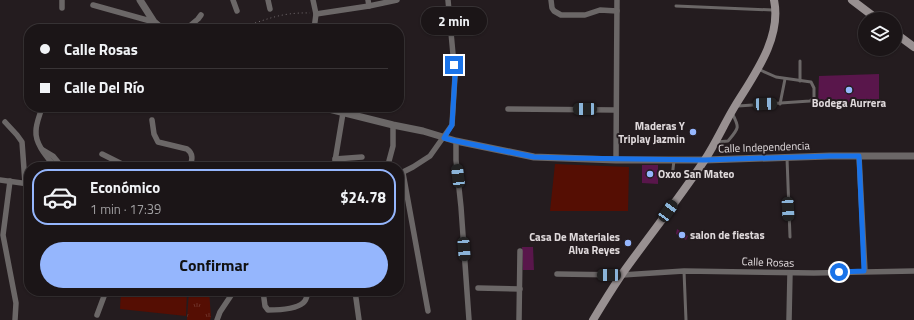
<!DOCTYPE html>
<html lang="es">
<head>
<meta charset="utf-8">
<style>
	:root { --surface:#1b1517; --page:#241e20; --text:#f1f3f6; --muted:#a09fa1; --line:#393436; --accent:#95b6fd }
	body { margin:0; font-family:"Titillium Web",sans-serif; background:var(--page); color:var(--text); height:100vh; display:flex; flex-direction:column; font-size:15px; white-space:nowrap }
	* { box-sizing:border-box; margin:0 }
	p { font-size:13px; color:var(--muted) }
	.icon { flex:none; width:22px; height:22px; fill:none; stroke:currentColor; stroke-width:2; stroke-linecap:round; stroke-linejoin:round }
	.map { position:relative; flex:1; overflow:hidden }
	.panel { position:absolute; left:24px; top:162px; width:380px; height:134px; display:flex; flex-direction:column; background:var(--surface); border-radius:16px; box-shadow:0 1px 3px #0004,0 0 0 1px var(--line) }
	.panel>* { flex:none }
	.banner { position:absolute; left:24px; top:24px; width:380px; height:88px; border-radius:16px; box-shadow:0 1px 3px #0004,0 0 0 1px var(--line); display:grid; align-content:center; height:88px; padding:0 16px; background:var(--surface) }
	.tools { position:absolute; left:858px; top:12px; display:grid; gap:8px }
	.tools a { display:grid; place-items:center; width:44px; height:44px; border-radius:50%; background:var(--surface); box-shadow:0 1px 3px #0004,0 0 0 1px var(--line); font-size:20px }
	.end { position:absolute; width:18px; height:18px; margin:-9px; border:5px solid #1a73e8; background:#fff; box-shadow:0 0 0 2px #fff }
	.from { border-radius:50% }
	.bubble { position:absolute; height:28px; border-radius:14px; background:var(--surface); box-shadow:0 1px 3px #0004,0 0 0 1px var(--line); font-size:13px; font-weight:700; line-height:28px; text-align:center }
	.car { position:absolute; width:12px; height:24px; margin:-12px -6px; border-radius:5px; box-shadow:0 0 3px 1px #0007; background:linear-gradient(#222 24%,#8ab4d8 0 40%,#222 0 76%,#8ab4d8 0 86%,#222 0) }
	.banner b { display:flex; align-items:center; gap:14px; height:38px; font-size:15px }
	.banner b+b { border-top:1px solid var(--line) }
	.banner i { width:10px; height:10px; background:var(--text) }
	ul { padding:7px 0 0; list-style:none }
	li { display:flex; align-items:center; gap:12px; height:56px; margin:0 8px 6px; padding:0 8px; border:2px solid var(--line); border-radius:16px }
	li div { flex:1 }
	li b { display:block; font-size:15px }
	li em { font-style:normal; font-weight:700 }
	li.active { border-color:var(--accent) }
	li>.icon { width:36px; height:36px; stroke-width:1.5 }
	.primary-button { display:flex; gap:8px; margin-top:auto; padding:8px 16px }
	.primary-button a { flex:1; height:46px; border-radius:24px; background:var(--accent); color:#111; font-size:16px; font-weight:700; line-height:46px; text-align:center }
	.map>svg:first-child { display:block }
	.green { fill:#550e03 }
	.cemetery { fill:url(#cemetery-stones) }
	.park { fill:url(#park-tufts) }
	.building { fill:#59164b }
	.lines { fill:none; stroke-linecap:round; stroke-linejoin:round }
	.path { stroke:#746d70; stroke-width:1; stroke-dasharray:1 3; stroke-linecap:butt }
	.service { stroke:#6b6767; stroke-width:3 }
	.minor { stroke:#6b6767; stroke-width:5.5 }
	.tertiary { stroke:#6b6767; stroke-width:7 }
	.secondary { stroke:#989091; stroke-width:8 }
	.route { stroke:#1a73e8; stroke-width:5 }
	.poi-dot { fill:#95b6fd; stroke:#241c1f; stroke-width:1.5 }
	.labels { text-anchor:middle; dominant-baseline:central; stroke-width:4; stroke-linejoin:round; paint-order:stroke }
	.poi-label { font-size:11px; font-weight:bold; fill:#e0dadc; stroke:#241c1f; text-anchor:end }
	.street-label { font-size:11px; fill:#e0dadc; stroke:#241c1f }
</style>
</head>
<body>
<div class="map">
<svg width="914" height="320" viewBox="0 0 914 320">
	<defs>
		<pattern id="cemetery-stones" width="16" height="16" patternUnits="userSpaceOnUse"><rect width="16" height="16" fill="#550e03"/><path d="M2 7V4a2 2 0 0 1 4 0v3zM10 15v-3a2 2 0 0 1 4 0v3z" fill="#6d3027"/></pattern>
		<pattern id="park-tufts" width="24" height="20" patternUnits="userSpaceOnUse"><rect width="24" height="20" fill="#550e03"/><path d="M3 7l-1-3M5 7V3M7 7l1-3M15 17l-1-3M17 17v-4M19 17l1-3" fill="none" stroke="#6d3027"/></pattern>
	</defs>
	<rect width="100%" height="100%" fill="#241c1f"/>
	<g class="green">
		<polygon points="555,164 629,167 628,211 550,211"/>
		<polygon points="121,291 187,291 186,316 120,309"/>
	</g>
	<polygon class="cemetery" points="346,107 376,107 375,113"/>
	<polygon class="park" points="189,291 209,291 211,317 210,320 187,320"/>
	<g class="building">
		<polygon points="879,74 879,104 818,105 819,76"/>
		<polygon points="642,165 658,165 658,184 642,183"/>
		<polygon points="677,229 688,236 686,240 676,234"/>
		<polygon points="522,247 533,247 534,270 523,270"/>
	</g>
	<g class="lines">
		<path class="path" d="M 236,29 C 264,21 279,12 310,13"/>
		<g class="service">
			<polyline points="676,6 773,10"/>
			<polyline points="800,61 800,81"/>
			<polyline points="780,104 785,79"/>
			<polyline points="738,106 810,101 814,98 814,88 811,82 776,77 758,69"/>
			<path d="M 717,142 L 728,141 C 739,128 740,128 732,113"/>
			<polyline points="787,158 790,237"/>
			<polyline points="672,178 674,160"/>
			<polyline points="684,271 686,320"/>
		</g>
		<g class="minor">
			<polyline points="233,0 237,11"/>
			<polyline points="268,0 270,9"/>
			<polyline points="313,0 316,14 314,29"/>
			<polyline points="368,0 369,6"/>
			<polyline points="551,0 552,8 554,11 561,15 585,15 600,10 617,11"/>
			<polyline points="93,5 154,22 152,29"/>
			<polyline points="62,8 62,0"/>
			<polyline points="316,14 369,6 397,0"/>
			<polyline points="186,29 198,19 201,15"/>
			<path d="M 42,107 C 40,115 36,123 36,131 C 35,144 47,157 55,167"/>
			<polyline points="508,109 615,110"/>
			<path d="M 152,120 L 154,134 L 158,142 L 187,149 C 194,154 192,160 190,167"/>
			<polyline points="5,122 17,135 22,142 25,183"/>
			<polyline points="456,141 456,160 461,207 469,320"/>
			<polyline points="43,150 53,156 62,167"/>
			<polyline points="102,154 128,167"/>
			<polyline points="859,156 865,271"/>
			<polyline points="335,159 362,157"/>
			<polyline points="616,160 617,0"/>
			<polyline points="389,161 393,146 393,125"/>
			<polyline points="249,166 249,167"/>
			<polyline points="334,167 343,113"/>
			<polyline points="403,173 428,311"/>
			<polyline points="399,174 413,167 430,156 452,125 455,76 448,0"/>
			<polyline points="0,180 29,184"/>
			<polyline points="10,181 3,235 16,303 15,320"/>
			<polyline points="557,274 622,275 684,271 814,273 914,271"/>
			<polyline points="478,288 520,289"/>
			<path d="M 263,291 L 265,306 L 268,310 C 277,310 296,309 303,303 C 307,300 307,295 308,291"/>
			<polyline points="355,291 359,320"/>
			<polyline points="97,315 106,291"/>
			<polyline points="217,320 220,312 234,291"/>
			<polyline points="519,320 520,251"/>
			<polyline points="789,320 790,273"/>
		</g>
		<g class="tertiary">
			<polyline points="140,0 154,22 162,29"/>
			<polyline points="321,107 393,125 423,131 456,141 534,157 616,160 705,160 830,156 914,156"/>
		</g>
		<g class="secondary">
			<polyline points="852,0 877,19"/>
			<polyline points="895,33 914,47"/>
			<path d="M 593,320 C 602,305 612,289 622,274 C 649,236 678,200 704,161 C 716,143 724,124 735,106 C 754,75 782,38 774,0"/>
		</g>
	</g>
	<g class="lines">
		<polyline class="route" points="454,65 455,76 452,125 444,138 456,141 534,157 568,158 704,160 830,156 859,156 864,271 839,272"/>
	</g>
	<g class="poi-dot">
		<circle cx="849" cy="90" r="4"/>
		<circle cx="693" cy="132" r="4"/>
		<circle cx="650" cy="174" r="4"/>
		<circle cx="682" cy="235" r="4"/>
		<circle cx="628" cy="243" r="4"/>
	</g>
	<g class="labels">
		<g class="poi-label">
			<text x="849" y="103" text-anchor="middle">Bodega Aurrera</text>
			<text x="685" y="126">Maderas Y<tspan x="685" dy="13">Triplay Jazmin</tspan></text>
			<text x="658" y="174" text-anchor="start">Oxxo San Mateo</text>
			<text x="690" y="235" text-anchor="start">salon de fiestas</text>
			<text x="620" y="237">Casa De Materiales<tspan x="620" dy="13">Alva Reyes</tspan></text>
		</g>
		<g class="street-label">
			<text transform="translate(764 147) rotate(-2)">Calle Independencia</text>
			<text transform="translate(768 262) rotate(2)">Calle Rosas</text>
		</g>
	</g>
</svg>
<div class="tools">
<a><svg class="icon" aria-label="layers" viewBox="0 0 24 24"><path d="M12 4l9 5-9 5-9-5zM3 14l9 5 9-5"/></svg></a>
</div>
<i class="end from" style="left:839px;top:272px"></i>
<i class="end" style="left:454px;top:65px"></i>
<div class="bubble" style="left:421px;top:7px;width:66px">2 min</div>
<i class="car" style="left:765px;top:104px;rotate:88deg"></i>
<i class="car" style="left:585px;top:109px;rotate:270deg"></i>
<i class="car" style="left:458px;top:176px;rotate:353deg"></i>
<i class="car" style="left:788px;top:209px;rotate:177deg"></i>
<i class="car" style="left:668px;top:211px;rotate:36deg"></i>
<i class="car" style="left:464px;top:249px;rotate:176deg"></i>
<i class="car" style="left:609px;top:275px;rotate:270deg"></i>
<div class="banner">
<b><i class="from"></i>Calle Rosas</b>
<b><i></i>Calle Del Río</b>
</div>
<section class="panel">
<ul>
<li class="active"><svg class="icon" aria-label="car" viewBox="0 0 24 24"><path d="M5 17H2v-5l4-1 3-4h7l3 4 3 1v5h-3M9 17h6M6 11h13"/><circle cx="7" cy="17" r="2"/><circle cx="17" cy="17" r="2"/></svg><div><b>Económico</b><p>1 min · 17:39</p></div><em>$24.78</em></li>
</ul>
<div class="primary-button"><a>Confirmar</a></div>
</section>
</div>
</body>
</html>
